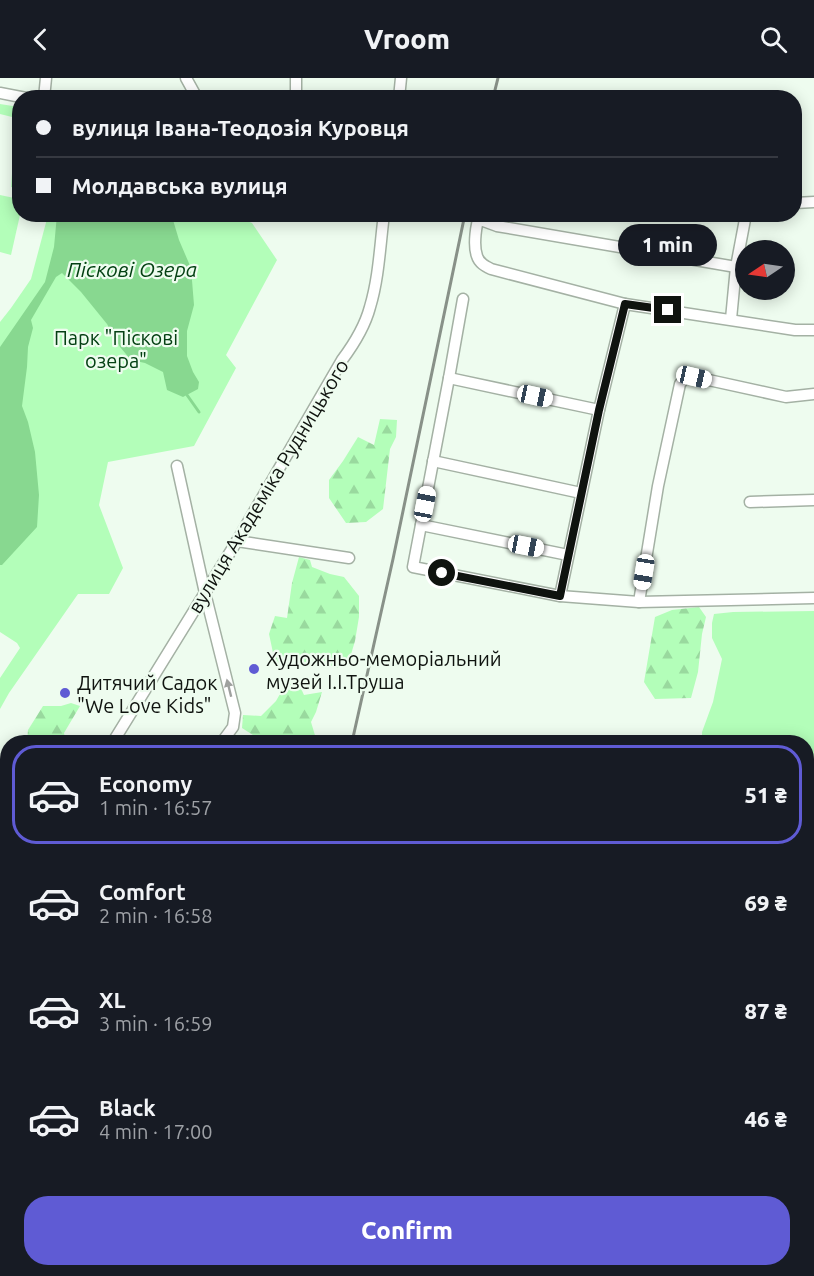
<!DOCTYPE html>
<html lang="en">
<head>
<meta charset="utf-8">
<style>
	:root { --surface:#171b24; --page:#242831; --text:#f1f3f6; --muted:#9ea1a6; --line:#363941; --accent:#5f5bd4 }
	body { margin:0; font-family:Ubuntu,sans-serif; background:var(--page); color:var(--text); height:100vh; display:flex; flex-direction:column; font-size:22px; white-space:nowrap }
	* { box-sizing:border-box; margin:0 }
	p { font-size:20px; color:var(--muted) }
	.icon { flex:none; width:33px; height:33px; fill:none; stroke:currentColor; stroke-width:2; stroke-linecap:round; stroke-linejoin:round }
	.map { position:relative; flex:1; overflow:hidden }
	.details { position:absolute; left:0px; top:657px; width:814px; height:542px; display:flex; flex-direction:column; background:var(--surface); border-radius:24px 24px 0 0; box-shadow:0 3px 15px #0003 }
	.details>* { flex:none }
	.top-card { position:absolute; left:12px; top:12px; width:790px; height:132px; border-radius:24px; box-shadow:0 3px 15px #0003; display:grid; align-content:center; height:132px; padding:0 24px; background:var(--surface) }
	.needle { width:39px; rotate:257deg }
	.buttons { position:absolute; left:735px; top:162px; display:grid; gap:12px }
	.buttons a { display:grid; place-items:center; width:60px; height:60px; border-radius:50%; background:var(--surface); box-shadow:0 3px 15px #0003; font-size:30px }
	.end { position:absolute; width:27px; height:27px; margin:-14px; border:8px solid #0f130f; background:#fff; box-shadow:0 0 0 3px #fff }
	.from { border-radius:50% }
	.bubble { position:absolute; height:42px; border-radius:21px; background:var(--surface); box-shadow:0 3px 15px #0003; font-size:20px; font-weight:800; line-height:42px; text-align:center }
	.car { position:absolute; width:18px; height:36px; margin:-18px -9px; border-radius:8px; box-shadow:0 0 4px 2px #0007; background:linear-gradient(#fff 24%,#345 0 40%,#fff 0 76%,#345 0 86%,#fff 0) }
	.top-card b { display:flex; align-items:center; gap:21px; height:57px; font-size:22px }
	.top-card b+b { border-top:2px solid var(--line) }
	.top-card i { width:15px; height:15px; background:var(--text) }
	ul { padding:10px 0 0; list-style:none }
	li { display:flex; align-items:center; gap:18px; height:99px; margin:0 12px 9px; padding:0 12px; border:3px solid transparent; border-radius:24px }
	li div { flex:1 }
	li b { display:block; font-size:22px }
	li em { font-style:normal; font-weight:800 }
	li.current { border-color:var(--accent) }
	li>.icon { width:54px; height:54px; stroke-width:1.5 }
	.action { display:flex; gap:12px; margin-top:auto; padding:12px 24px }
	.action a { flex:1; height:69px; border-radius:24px; background:var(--accent); color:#fff; font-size:24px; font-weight:800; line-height:69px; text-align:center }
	header { display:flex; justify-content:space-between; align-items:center; height:78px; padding:0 24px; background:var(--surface); font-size:27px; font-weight:800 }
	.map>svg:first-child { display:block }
	.forest { fill:url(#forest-firs) }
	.green { fill:#b3feb9 }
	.water { fill:#88d890 }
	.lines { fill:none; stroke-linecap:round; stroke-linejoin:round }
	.stream { stroke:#88d890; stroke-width:3 }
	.street-casing { stroke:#a4b1a4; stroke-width:13 }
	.secondary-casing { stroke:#a4b1a4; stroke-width:17 }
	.primary-casing { stroke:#45854d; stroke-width:20 }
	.street { stroke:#fff; stroke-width:10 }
	.secondary { stroke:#d0edd4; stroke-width:15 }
	.primary { stroke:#a1daa8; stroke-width:18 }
	.tram { stroke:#889188; stroke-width:1.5 }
	.rail { stroke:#889188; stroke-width:3 }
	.oneway { fill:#9fa19f }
	.route { stroke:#0f130f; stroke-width:8 }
	.poi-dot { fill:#5f5bd4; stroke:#eefcef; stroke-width:2 }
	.labels { text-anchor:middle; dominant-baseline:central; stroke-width:4.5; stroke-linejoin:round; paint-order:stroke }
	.park-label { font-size:20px; fill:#044013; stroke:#eefcef }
	.street-label { font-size:20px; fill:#0f130f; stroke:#eefcef }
	.poi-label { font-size:20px; fill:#0f130f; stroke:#eefcef; text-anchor:start }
	.water-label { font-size:21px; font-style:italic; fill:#034012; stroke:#eefcef }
</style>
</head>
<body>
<header><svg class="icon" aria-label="back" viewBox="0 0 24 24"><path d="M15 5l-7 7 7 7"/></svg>Vroom<svg class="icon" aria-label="search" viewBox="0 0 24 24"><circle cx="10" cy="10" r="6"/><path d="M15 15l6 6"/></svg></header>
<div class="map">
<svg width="814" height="1198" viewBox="0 0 814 1198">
	<defs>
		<pattern id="forest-firs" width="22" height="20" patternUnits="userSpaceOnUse" patternTransform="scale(1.5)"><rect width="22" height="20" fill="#b3feb9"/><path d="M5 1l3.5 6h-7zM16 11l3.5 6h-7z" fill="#99d99e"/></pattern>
	</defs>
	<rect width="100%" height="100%" fill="#eefcef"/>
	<g class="forest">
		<polygon points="380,341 397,342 396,359 390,371 383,431 366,444 346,445 329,420 329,402 343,383 358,359 374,367"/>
		<polygon points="299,479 310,482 312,489 330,496 344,499 359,518 359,539 355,563 349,583 337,590 317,582 296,586 275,584 269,556 275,538 287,540 292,505"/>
		<polygon points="699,529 706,539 702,556 698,594 691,620 655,621 644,604 655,539 672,532"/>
		<polygon points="298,604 304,617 322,614 316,634 311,644 317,664 264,664 242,650 243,637 261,638 276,623 285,607"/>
		<polygon points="71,625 80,628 64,655 66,664 27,664 28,652 43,628 61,628"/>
		<polygon points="7,913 7,969 0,966 0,924"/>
	</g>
	<g class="green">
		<polygon points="0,26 19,29 19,111 11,109 16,40 0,36"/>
		<polygon points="0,117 19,121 20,137 11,177 0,174"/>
		<polygon points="229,136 252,145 277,182 226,277 236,290 194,368 108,384 99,427 123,490 109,516 78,516 9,615 0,631 0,600 20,570 17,565 0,554 0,244 11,230 31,201 48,137"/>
		<polygon points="814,533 814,797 807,794 807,664 702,664 702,654 713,624 722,581 712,560 712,545 714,536 733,534"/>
	</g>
	<polygon class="water" points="161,136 173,142 179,162 191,190 194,227 187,253 187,278 193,294 199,304 198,311 183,319 167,312 163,294 145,285 131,282 120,269 107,246 81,214 62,195 56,199 31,242 33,250 28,269 27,289 22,328 28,344 35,374 39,417 37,449 2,487 0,487 0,269 45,204 54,169 57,137"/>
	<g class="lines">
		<polyline class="stream" points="187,317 199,334"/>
		<g class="street-casing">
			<g id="street">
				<polyline points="186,0 197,20"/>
				<polyline points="0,15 26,20"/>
				<polyline points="44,20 46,0"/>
				<polyline points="296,20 296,0"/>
				<polyline points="399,20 401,0"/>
				<polyline points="795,125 814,124"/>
				<path d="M 480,136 C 476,146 473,167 477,178 C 479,185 485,188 491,191 L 625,226 L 795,252 L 814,252"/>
				<polyline points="478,141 497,148 736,189"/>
				<polyline points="463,221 449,300 413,489 560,518 639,524 814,520"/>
				<polyline points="731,241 736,189 746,136"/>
				<polyline points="449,300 599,332"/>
				<polyline points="433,383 581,415"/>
				<polyline points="177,388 205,515 235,635 233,649 222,664"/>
				<polyline points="750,424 814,422"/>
				<polyline points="421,447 568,477"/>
				<polyline points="237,463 349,480"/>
				<polyline points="560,518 599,332 625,226"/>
				<polyline points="639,524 658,408 680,306 684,301 695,299 786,319 814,316"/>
				<path d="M 113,664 L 237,463 L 342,282 C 354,266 365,248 370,229 C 379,199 380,167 384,136"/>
				<polyline points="0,848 8,836"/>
				<polyline points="0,1024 8,1027"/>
				<polyline points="173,1198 174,1191"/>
			</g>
		</g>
		<g class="secondary-casing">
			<g id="secondary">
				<polyline points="0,699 8,704"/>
				<polyline points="63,1198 65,1191"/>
				<polyline points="611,1198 611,1191"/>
			</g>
		</g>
		<g class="primary-casing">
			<g id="primary">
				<polyline points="807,1084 814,1084"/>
				<polyline points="0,1117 8,1116"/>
			</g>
		</g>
		<use href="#street" class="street"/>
		<use href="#secondary" class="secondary"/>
		<use href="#primary" class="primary"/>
		<polyline class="tram" points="0,702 8,707"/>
		<g class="rail">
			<polyline points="493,20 498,0"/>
			<polyline points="352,664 393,481 465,136"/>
			<polyline points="235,1198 236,1191"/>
		</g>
	</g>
	<defs><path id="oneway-solid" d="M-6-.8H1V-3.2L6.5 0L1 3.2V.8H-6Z" transform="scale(1.5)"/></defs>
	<use class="oneway" href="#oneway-solid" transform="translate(229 610) rotate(-104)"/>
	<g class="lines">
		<polyline class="route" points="442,495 560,518 599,332 625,226 668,232"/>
	</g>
	<g class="poi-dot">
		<circle cx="254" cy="591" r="6"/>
		<circle cx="65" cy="615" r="6"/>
	</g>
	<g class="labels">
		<g class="park-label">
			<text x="116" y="259">Парк "Піскові<tspan x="116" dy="23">озера"</tspan></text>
		</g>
		<g class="street-label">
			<text transform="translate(268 408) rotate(-59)">вулиця Академіка Рудницького</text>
		</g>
		<g class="poi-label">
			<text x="266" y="580">Художньо-меморіальний<tspan x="266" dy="23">музей І.І.Труша</tspan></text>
			<text x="77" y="604">Дитячий Садок<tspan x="77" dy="23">"We Love Kids"</tspan></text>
		</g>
		<g class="water-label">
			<text x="132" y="191">Піскові Озера</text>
		</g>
	</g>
</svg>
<div class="buttons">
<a><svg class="needle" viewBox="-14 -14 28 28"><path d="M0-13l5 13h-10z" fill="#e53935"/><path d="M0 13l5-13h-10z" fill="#9ea1a6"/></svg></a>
</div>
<i class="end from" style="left:442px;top:495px"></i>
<i class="end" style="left:668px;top:232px"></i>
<div class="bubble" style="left:618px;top:146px;width:99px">1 min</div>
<i class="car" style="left:694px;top:299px;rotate:103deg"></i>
<i class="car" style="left:535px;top:318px;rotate:102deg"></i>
<i class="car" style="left:425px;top:426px;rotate:11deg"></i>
<i class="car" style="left:526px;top:468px;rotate:101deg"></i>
<i class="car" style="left:644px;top:494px;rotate:189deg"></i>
<div class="top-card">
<b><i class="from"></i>вулиця Івана-Теодозія Куровця</b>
<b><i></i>Молдавська вулиця</b>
</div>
<section class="details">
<ul>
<li class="current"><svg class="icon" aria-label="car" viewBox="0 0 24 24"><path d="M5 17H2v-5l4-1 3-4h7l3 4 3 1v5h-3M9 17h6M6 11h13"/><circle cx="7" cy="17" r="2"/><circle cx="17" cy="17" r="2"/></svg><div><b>Economy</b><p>1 min · 16:57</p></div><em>51 ₴</em></li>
<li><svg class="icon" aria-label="car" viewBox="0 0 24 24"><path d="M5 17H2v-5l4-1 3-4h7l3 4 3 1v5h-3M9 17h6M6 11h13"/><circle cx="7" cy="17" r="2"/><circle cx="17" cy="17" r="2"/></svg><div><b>Comfort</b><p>2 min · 16:58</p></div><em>69 ₴</em></li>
<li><svg class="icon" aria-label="car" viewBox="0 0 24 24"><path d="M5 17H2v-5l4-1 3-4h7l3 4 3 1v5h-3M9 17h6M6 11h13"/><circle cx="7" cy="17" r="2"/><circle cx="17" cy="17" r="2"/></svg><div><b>XL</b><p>3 min · 16:59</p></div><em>87 ₴</em></li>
<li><svg class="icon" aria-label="car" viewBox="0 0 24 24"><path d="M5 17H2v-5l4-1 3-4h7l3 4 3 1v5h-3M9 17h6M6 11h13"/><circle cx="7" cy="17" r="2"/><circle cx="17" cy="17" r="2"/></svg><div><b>Black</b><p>4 min · 17:00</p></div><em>46 ₴</em></li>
</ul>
<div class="action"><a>Confirm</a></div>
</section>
</div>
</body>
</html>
